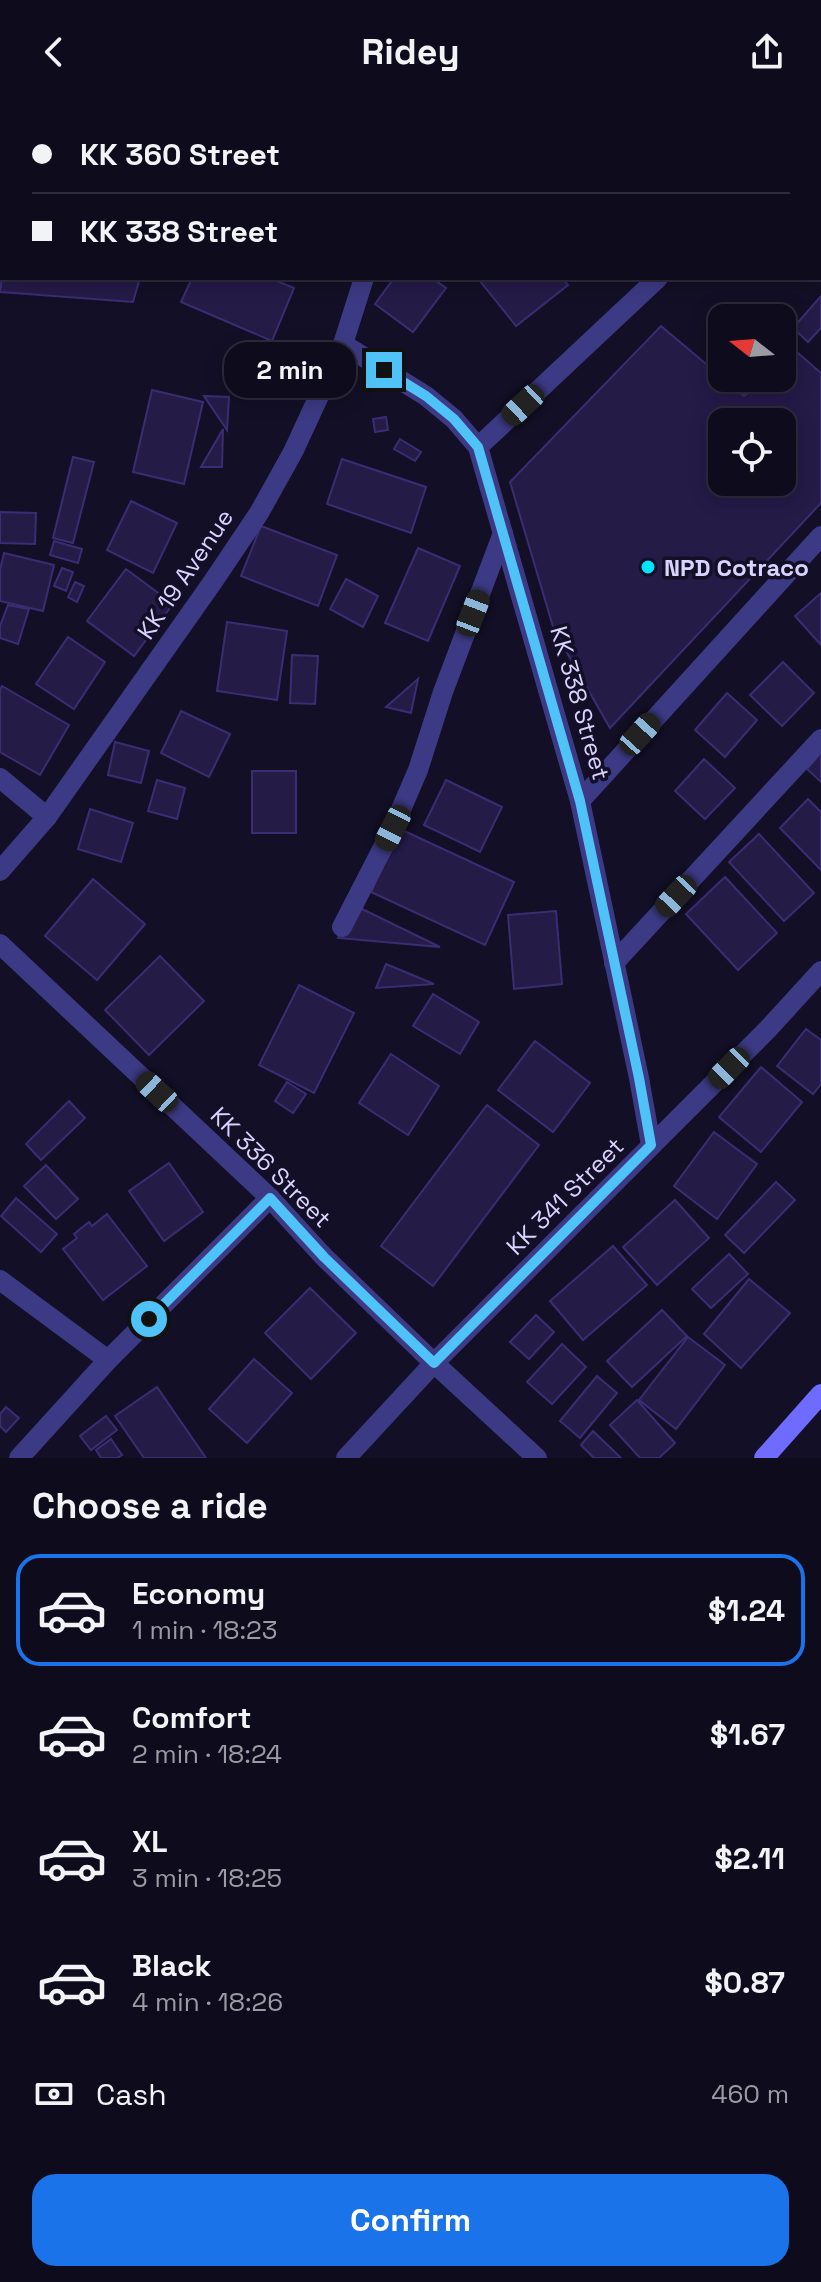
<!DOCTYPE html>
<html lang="en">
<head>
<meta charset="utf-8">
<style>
	:root { --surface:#0e0b1c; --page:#1c1929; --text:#f1f3f6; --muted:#9b9ba3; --line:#2e2b3b; --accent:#1a73e8 }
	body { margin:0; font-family:"Space Grotesk",sans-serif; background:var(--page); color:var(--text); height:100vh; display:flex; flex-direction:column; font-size:30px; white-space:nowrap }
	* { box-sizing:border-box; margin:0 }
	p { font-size:26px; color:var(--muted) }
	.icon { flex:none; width:44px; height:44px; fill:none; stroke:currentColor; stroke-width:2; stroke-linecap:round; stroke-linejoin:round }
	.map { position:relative; height:1354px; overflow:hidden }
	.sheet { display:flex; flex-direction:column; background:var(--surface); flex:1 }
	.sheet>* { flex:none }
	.guide { position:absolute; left:0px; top:0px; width:822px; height:176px; box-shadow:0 4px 20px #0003,0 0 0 2px var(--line); display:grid; align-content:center; height:176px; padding:0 32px; background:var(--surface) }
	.needle { width:52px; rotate:287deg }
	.fabs { position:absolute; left:708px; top:200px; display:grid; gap:16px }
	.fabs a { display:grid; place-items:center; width:88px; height:88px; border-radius:16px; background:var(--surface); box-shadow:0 4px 20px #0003,0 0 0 2px var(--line); font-size:40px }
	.end { position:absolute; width:36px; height:36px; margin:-18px; border:10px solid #4fc3f7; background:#111; box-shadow:0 0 0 4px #111 }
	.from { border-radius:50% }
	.bubble { position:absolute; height:56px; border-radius:24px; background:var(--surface); box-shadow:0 4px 20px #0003,0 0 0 2px var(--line); font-size:26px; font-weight:600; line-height:56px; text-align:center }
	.car { position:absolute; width:24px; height:48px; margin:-24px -12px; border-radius:10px; box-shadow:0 0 6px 2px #0007; background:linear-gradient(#222 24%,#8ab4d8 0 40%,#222 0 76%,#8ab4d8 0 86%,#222 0) }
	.guide b { display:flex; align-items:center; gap:28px; height:76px; font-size:30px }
	.guide b+b { border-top:2px solid var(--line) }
	.guide i { width:20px; height:20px; background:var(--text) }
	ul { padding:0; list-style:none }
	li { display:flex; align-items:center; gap:24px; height:112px; margin:0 16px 12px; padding:0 16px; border:4px solid transparent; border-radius:24px }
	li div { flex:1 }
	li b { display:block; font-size:30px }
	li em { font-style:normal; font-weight:600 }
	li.on { border-color:var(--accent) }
	li>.icon { width:72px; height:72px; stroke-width:1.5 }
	h2 { padding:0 32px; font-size:36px; line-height:96px }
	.pay { display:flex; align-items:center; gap:20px; height:88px; padding:0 32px; font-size:30px }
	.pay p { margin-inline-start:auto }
	.cta { display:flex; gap:16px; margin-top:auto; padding:16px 32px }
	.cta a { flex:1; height:92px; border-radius:24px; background:var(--accent); color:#fff; font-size:32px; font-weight:600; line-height:92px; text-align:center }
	header { display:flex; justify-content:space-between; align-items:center; height:104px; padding:0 32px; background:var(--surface); font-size:36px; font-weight:600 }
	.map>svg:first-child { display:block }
	.building { fill:#241b47; stroke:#3b2d73; stroke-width:2; fill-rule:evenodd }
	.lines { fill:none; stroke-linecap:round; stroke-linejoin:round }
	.minor { stroke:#3d3a85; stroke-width:20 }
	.tertiary { stroke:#3d3a85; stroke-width:20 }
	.secondary { stroke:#6f6bff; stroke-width:20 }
	.route { stroke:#4fc3f7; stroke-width:10 }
	.poi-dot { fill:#00e5ff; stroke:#130f26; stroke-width:3 }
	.labels { text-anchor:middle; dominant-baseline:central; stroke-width:7; stroke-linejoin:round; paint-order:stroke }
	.poi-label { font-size:24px; font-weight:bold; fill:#d9d4ff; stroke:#130f26; text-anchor:start }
	.street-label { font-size:24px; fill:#d9d4ff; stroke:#130f26 }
</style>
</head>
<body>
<header><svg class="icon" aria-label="back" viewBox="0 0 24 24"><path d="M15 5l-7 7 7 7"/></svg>Ridey<svg class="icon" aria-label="share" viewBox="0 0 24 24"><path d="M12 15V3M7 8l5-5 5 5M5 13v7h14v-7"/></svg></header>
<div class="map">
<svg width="821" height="1354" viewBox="0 0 821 1354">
	<rect width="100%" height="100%" fill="#130f26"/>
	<g class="building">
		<polygon points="2,174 140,174 133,198 0,188"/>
		<polygon points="192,174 270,174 294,184 272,237 181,198"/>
		<polygon points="394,174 432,174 446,184 413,228 375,200"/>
		<polygon points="483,174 562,174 568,181 516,222 480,177"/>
		<polygon points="821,192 821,224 808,238 793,224"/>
		<path d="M 661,222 L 744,292 L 766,274 L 782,274 L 782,261 L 797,248 L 821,269 L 821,399 L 610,624 L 554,526 L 510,378 ZM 722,318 L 782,318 L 782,378 L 722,378 Z"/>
		<polygon points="152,286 203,298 184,380 133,368"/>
		<polygon points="204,292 229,293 227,326"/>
		<polygon points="386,313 388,326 375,328 373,315"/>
		<polygon points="223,325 222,363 201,363"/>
		<polygon points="400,335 421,348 415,357 394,345"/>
		<polygon points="73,353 94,358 73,439 53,434"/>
		<polygon points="342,355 426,383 411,429 327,400"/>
		<polygon points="131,397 177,419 153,469 107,446"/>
		<polygon points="0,408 36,409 35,440 0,439"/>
		<polygon points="261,422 337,451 318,502 241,472"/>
		<polygon points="54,437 82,445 78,459 50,451"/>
		<polygon points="418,444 460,462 428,537 385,519"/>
		<polygon points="4,449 54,461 43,507 0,497 0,466"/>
		<polygon points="62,464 73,468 66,487 54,482"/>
		<polygon points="126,465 173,500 134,552 87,517"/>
		<polygon points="346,475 378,492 363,523 330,505"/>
		<polygon points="75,478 84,482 77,498 68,493"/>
		<polygon points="821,489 821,541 795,512"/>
		<polygon points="8,501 29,505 18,540 0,534 0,522"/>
		<polygon points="227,518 287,527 277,596 217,587"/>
		<polygon points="68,533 105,558 74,605 36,580"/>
		<polygon points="292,551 318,552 315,600 290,599"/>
		<polygon points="783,558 814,589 782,622 750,591"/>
		<polygon points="418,575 411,609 386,603"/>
		<polygon points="2,582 69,621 40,671 0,648 0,586"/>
		<polygon points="727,589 757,616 725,653 695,626"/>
		<polygon points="181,607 230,630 209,673 161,649"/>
		<polygon points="115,638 149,647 141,679 108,671"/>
		<polygon points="821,649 821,678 807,665"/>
		<polygon points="704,655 735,684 705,715 675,687"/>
		<rect x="252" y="667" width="44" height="62"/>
		<polygon points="157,676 185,684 177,715 148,707"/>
		<polygon points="446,676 502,703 480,748 424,721"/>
		<polygon points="808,695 821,708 821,766 780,724"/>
		<polygon points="90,705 133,719 121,758 78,745"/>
		<polygon points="400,725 514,778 485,841 371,788"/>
		<polygon points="759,730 814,789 784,817 729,758"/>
		<polygon points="725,773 777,829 738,866 686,810"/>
		<polygon points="93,775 145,820 97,876 45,832"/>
		<polygon points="354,801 440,843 338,834"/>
		<polygon points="556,807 562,880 514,885 508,811"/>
		<polygon points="160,852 204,897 149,951 105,906"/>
		<polygon points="386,860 434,880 376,884"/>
		<polygon points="299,881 354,909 314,989 259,961"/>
		<polygon points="433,890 479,918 460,950 413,922"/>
		<polygon points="806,925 821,936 821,980 813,990 777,962"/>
		<polygon points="535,937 590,979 553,1028 498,986"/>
		<polygon points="391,950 439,982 408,1031 359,999"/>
		<polygon points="761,963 802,998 761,1048 719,1013"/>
		<polygon points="287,978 306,990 293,1009 275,997"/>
		<polygon points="69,997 85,1014 41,1056 26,1040"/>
		<polygon points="487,1001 539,1041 433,1182 381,1142"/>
		<polygon points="714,1028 757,1060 717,1115 674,1082"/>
		<polygon points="169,1059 203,1108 164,1137 129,1087"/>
		<polygon points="46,1061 78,1095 56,1115 24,1082"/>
		<polygon points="776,1078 795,1096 744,1149 725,1131"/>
		<polygon points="16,1094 57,1130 41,1148 1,1112"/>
		<polygon points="675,1096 709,1134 657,1181 623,1143"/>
		<polygon points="107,1110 147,1162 103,1196 63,1145 77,1134 74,1130 89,1118 92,1122"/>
		<polygon points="613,1142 647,1181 583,1236 550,1197"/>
		<polygon points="729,1150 748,1170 711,1204 692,1185"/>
		<polygon points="749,1175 790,1209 741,1264 704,1230"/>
		<polygon points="310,1184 356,1229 311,1275 265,1229"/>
		<polygon points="662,1206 687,1232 632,1283 607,1257"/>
		<polygon points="536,1211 554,1228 529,1255 510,1238"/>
		<polygon points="688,1233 725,1261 676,1325 639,1296"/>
		<polygon points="562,1240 586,1263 552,1300 527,1278"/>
		<polygon points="254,1255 292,1289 247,1339 209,1305"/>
		<polygon points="597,1272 617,1289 580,1334 560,1317"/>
		<polygon points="157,1283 206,1354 144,1354 115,1312"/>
		<polygon points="637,1296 675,1339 659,1354 640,1354 610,1321"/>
		<polygon points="6,1303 19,1314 6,1328 0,1322 0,1310"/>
		<polygon points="106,1312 117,1326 91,1346 80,1332"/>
		<polygon points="593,1327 621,1354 594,1354 581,1341"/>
		<polygon points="111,1335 122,1351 117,1354 101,1354 96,1346"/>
	</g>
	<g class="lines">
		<g class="minor">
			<polyline points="325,0 327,2"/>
			<polyline points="527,0 533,2"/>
			<polyline points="67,2 70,0"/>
			<polyline points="820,11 821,10"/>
			<polyline points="0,73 2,70"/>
			<polyline points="820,140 821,141"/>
			<polyline points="343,240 426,292 454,315 478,343 580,697 639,974 651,1041"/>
			<polyline points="478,343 658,174"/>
			<polyline points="0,674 47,713"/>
			<polyline points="580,697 821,432"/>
			<polyline points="342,823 393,724 418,666 443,588 503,429"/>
			<polyline points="0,840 270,1094 324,1153 434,1259 537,1354"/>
			<polyline points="614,859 821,635"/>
			<polyline points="0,1176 108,1256"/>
			<polyline points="19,1354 108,1256 270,1094"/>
			<polyline points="346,1354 434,1259 768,925 821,867"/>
		</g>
		<g class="tertiary">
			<polyline points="424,2 425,0"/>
			<polyline points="0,767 47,713 212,479 259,409 293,348 343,240 364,174"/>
		</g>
		<polyline class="secondary" points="764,1354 821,1290"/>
	</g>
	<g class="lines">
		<polyline class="route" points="149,1215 270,1094 324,1153 434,1259 651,1041 639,974 580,697 478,343 454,315 426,292 384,266"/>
	</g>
	<circle class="poi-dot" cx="648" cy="463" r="8"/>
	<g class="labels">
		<g class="poi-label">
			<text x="664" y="463">NPD Cotraco</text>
		</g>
		<g class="street-label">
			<text transform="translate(185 470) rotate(-56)">KK 19 Avenue</text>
			<text transform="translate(580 599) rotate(74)">KK 338 Street</text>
			<text transform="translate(271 1063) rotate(45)">KK 336 Street</text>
			<text transform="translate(565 1092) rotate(-45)">KK 341 Street</text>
		</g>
	</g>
</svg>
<div class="fabs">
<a><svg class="needle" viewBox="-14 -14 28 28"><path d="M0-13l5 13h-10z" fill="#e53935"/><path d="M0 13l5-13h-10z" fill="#9b9ba3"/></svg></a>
<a><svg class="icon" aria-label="locate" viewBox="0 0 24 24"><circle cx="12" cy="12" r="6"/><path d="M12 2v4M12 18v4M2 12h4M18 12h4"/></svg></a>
</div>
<i class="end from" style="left:149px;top:1215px"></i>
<i class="end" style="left:384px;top:266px"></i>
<div class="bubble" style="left:224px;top:238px;width:132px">2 min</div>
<i class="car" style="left:523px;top:301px;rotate:227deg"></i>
<i class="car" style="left:473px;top:509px;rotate:21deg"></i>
<i class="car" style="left:640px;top:630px;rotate:42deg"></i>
<i class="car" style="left:393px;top:724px;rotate:207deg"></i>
<i class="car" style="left:676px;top:792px;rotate:223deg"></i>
<i class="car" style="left:729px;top:964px;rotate:225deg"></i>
<i class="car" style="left:157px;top:988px;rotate:313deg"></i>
<div class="guide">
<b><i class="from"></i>KK 360 Street</b>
<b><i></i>KK 338 Street</b>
</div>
</div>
<section class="sheet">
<h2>Choose a ride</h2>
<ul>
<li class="on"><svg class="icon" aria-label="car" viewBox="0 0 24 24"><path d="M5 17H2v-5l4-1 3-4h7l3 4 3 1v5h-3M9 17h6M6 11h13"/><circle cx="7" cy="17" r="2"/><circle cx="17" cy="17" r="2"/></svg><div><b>Economy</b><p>1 min · 18:23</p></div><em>$1.24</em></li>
<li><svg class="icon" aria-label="car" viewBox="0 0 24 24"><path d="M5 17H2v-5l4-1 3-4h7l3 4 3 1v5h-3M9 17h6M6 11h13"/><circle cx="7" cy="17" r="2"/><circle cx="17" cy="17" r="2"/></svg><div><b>Comfort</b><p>2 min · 18:24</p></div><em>$1.67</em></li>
<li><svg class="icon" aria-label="car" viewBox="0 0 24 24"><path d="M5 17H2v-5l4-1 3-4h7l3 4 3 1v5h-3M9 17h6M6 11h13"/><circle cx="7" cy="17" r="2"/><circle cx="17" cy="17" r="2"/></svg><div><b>XL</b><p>3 min · 18:25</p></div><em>$2.11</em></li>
<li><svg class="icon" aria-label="car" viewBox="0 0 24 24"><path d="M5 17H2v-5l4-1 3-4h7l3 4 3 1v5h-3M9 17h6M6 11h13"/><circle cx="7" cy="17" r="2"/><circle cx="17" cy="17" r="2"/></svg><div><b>Black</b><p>4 min · 18:26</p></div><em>$0.87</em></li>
</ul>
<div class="pay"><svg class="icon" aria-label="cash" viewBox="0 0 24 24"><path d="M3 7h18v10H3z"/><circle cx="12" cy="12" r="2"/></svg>Cash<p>460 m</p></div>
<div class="cta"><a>Confirm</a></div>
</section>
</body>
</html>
